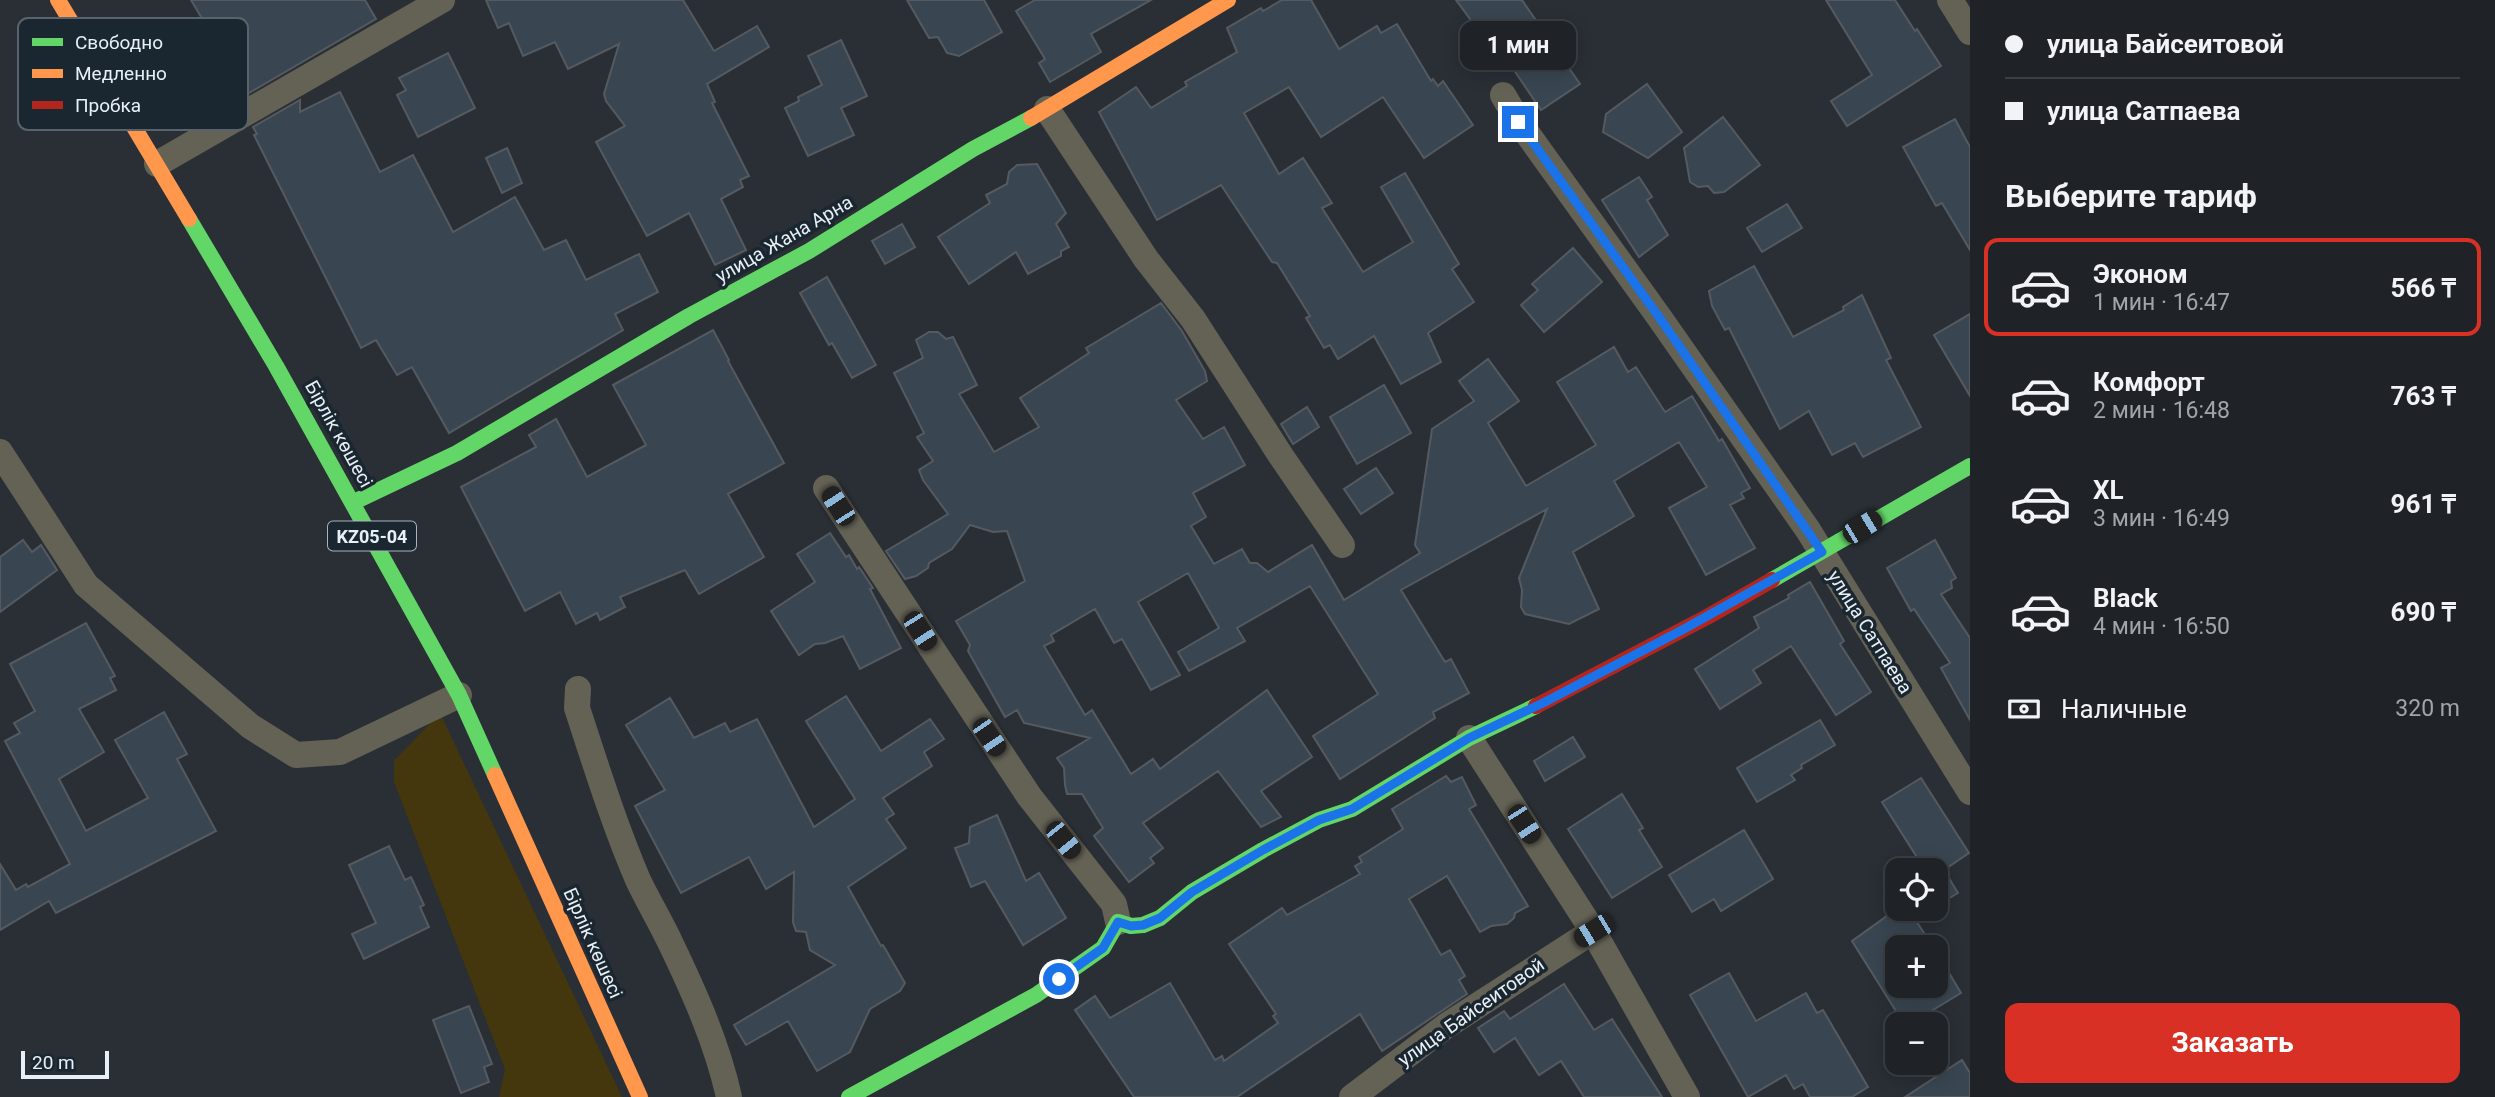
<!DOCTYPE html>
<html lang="ru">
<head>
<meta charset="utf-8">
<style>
	:root { --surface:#1f2328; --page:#272b30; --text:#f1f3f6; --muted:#a1a4a8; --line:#3c4045; --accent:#d93025 }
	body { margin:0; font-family:Roboto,sans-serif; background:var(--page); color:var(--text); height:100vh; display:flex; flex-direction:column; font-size:26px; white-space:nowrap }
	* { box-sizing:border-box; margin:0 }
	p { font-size:23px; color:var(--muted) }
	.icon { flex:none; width:38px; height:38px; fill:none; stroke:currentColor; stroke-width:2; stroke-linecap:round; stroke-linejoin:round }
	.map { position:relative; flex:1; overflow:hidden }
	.panel { display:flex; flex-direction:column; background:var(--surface); width:525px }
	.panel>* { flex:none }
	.guide { display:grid; align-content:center; height:154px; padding:0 35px; background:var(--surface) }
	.buttons { position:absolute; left:1885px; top:858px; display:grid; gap:14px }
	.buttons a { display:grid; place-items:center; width:63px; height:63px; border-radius:14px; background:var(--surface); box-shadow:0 4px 18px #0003,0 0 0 2px var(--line); font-size:35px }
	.scale { position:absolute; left:21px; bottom:18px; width:88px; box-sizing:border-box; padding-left:7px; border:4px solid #e8f0f7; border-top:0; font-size:19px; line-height:24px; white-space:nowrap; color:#e8f0f7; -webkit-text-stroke:5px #1a2630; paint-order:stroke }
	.end { position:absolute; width:32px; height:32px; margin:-16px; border:9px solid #1a73e8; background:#fff; box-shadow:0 0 0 4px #fff }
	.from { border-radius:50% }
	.bubble { position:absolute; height:49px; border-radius:14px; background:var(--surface); box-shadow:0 4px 18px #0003,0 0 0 2px var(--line); font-size:23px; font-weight:700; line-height:49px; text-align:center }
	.car { position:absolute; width:21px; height:42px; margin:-21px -10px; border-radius:9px; box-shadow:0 0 5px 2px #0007; background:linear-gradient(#222 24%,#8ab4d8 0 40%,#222 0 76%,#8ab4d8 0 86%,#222 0) }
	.guide b { display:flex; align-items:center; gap:24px; height:66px; font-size:26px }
	.guide b+b { border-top:2px solid var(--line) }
	.guide i { width:18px; height:18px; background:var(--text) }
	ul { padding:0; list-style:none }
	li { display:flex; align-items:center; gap:21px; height:98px; margin:0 14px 10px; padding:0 21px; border:4px solid transparent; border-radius:14px }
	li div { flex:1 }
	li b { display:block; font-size:26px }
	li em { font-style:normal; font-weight:700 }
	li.active { border-color:var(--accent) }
	li>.icon { width:63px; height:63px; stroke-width:1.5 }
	h2 { padding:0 35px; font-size:32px; line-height:84px }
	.pay { display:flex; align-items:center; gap:18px; height:77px; padding:0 35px; font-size:26px }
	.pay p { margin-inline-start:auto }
	.button { display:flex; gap:14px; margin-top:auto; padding:14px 35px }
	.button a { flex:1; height:80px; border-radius:14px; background:var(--accent); color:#fff; font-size:28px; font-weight:700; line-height:80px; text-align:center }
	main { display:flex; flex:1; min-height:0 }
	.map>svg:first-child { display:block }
	.green { fill:#44370d }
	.building { fill:#394651; stroke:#555a60; stroke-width:2 }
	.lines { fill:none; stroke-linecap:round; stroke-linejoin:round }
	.street { stroke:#646155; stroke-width:26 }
	.fast { stroke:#63d668; stroke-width:16 }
	.slow { stroke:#ff974d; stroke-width:16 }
	.jam { stroke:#b3261e; stroke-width:16 }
	.route { stroke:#1a73e8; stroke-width:9 }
	.labels { text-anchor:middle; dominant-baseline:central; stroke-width:7; stroke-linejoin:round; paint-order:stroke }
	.shield { fill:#1a2630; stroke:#aab3bb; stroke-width:2 }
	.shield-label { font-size:18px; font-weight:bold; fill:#e8f0f7 }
	.street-label { font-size:19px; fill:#e8f0f7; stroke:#1a2630 }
	.key { fill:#1a2630; stroke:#58636c; stroke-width:2 }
	.key-label { font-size:19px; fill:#e8f0f7 }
</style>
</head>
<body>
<main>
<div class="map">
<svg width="1970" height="1097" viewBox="0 0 1970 1097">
	<rect width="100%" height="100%" fill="#292f35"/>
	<polygon class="green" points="440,713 622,1097 499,1097 505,1069 394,782 394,761"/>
	<g class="building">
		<polygon points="191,0 365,0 376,19 237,100 222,75 232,69"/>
		<polygon points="486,0 683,0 714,51 757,26 769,47 707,84 715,102 712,103 749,176 740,180 743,187 721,199 746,250 715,265 689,213 647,236 596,142 625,126 606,101 604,94 619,44 568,69 555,42 523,56 509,23 498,28"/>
		<polygon points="907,0 984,0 1002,32 959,56 947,53 938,37 929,38"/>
		<polygon points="1035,0 1151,0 1091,34 1101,52 1050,82 1039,63 1045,59 1016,11"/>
		<polygon points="1282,0 1311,0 1339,49 1377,26 1381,33 1397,24 1431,81 1433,79 1438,86 1443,81 1473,125 1424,158 1383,97 1321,137 1289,87 1244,113 1279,174 1303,158 1332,203 1322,208 1363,272 1413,242 1381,187 1405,173 1459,264 1452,269 1474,302 1428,333 1441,362 1401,384 1374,336 1338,359 1330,345 1324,348 1306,318 1310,316 1277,263 1272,262 1221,185 1157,220 1099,112 1136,87 1151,108 1187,86 1185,82 1237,52 1227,28 1261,8 1263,11"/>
		<polygon points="1456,0 1522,0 1580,84 1541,110 1503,54 1498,57"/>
		<polygon points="1826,0 1895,0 1915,31 1917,29 1941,66 1847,126 1831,101 1872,75"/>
		<polygon points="841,40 867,96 841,108 854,135 808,156 785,108 799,101 798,97 822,85 808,56"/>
		<polygon points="448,53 475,108 418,137 397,95 406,90 399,78"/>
		<polygon points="1647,84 1682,132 1648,158 1603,132 1606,114"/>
		<polygon points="340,92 380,172 413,155 453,232 515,197 544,250 566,240 586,280 639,254 658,292 615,314 623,330 449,433 412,367 397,375 376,340 361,348 254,135 257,134 253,127 300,100 300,112"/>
		<polygon points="1723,117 1760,165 1724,192 1714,193 1708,186 1698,187 1690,182 1684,148"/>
		<polygon points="1955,119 1970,147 1970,250 1942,203 1936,206 1903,147"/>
		<polygon points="507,148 522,183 502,193 486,158"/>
		<polygon points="1037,164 1066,213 1056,224 1069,247 1061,251 1061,256 1028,274 1016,252 969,284 938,237 990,203 986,195 1007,184 1009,172 1017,165"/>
		<polygon points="1639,177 1652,197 1647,200 1668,235 1639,257 1602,200"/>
		<polygon points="1787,204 1802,228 1762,252 1747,228"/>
		<polygon points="902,224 915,247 885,264 872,241"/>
		<polygon points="1573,248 1602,282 1544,332 1521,305 1538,290 1532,284"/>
		<polygon points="1754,266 1793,337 1844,310 1843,307 1862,295 1891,358 1886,360 1921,427 1863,457 1855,443 1832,455 1809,411 1780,429 1729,328 1725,330 1712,306 1709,291"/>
		<polygon points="827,277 876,365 852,378 832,343 829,345 800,293"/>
		<polygon points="1161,303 1182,331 1205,371 1207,381 1176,400 1203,439 1224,427 1245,465 1193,493 1206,517 1191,526 1214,564 1242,549 1250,563 1257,563 1268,572 1312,545 1344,600 1420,553 1415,545 1432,429 1474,401 1459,381 1488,359 1519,401 1488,423 1526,486 1596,445 1557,382 1614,347 1628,372 1636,367 1665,412 1692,396 1719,441 1722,439 1750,488 1741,493 1744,498 1730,505 1755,548 1706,575 1669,508 1707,487 1679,442 1614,481 1634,516 1573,552 1599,609 1569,624 1525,614 1521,607 1522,590 1519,578 1547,509 1401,590 1445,662 1451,659 1469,693 1433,712 1435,718 1340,779 1313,736 1378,694 1310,586 1237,628 1245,641 1189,671 1178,652 1219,628 1188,573 1138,602 1180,675 1151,690 1122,639 1114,643 1095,609 1051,635 1054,641 1044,646 1085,715 1092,710 1131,774 1153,759 1160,769 1267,690 1312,757 1261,791 1281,817 1261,827 1218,771 1143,823 1163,848 1150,858 1154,863 1129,882 1094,836 1103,828 1082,794 1067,794 1065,785 1064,768 1057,758 1090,738 1024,723 1017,710 1005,717 968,651 970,645 956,621 1025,581 1007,531 993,532 970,525 952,549 929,563 928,568 916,576 905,579 886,551 948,514 923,480 919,470 933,461 917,437 924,433 894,373 923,358 916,340 929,332 938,332 946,339 953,337 977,385 959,394 994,452 1039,427 1020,398 1089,353 1086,348"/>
		<polygon points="1970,314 1970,396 1934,335"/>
		<polygon points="713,330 729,360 728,361 784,463 728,494 764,557 699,594 685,570 620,597 625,607 600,620 597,613 576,624 560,592 525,611 461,487 536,447 529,435 556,419 587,477 646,445 613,385"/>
		<polygon points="1384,385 1411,433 1357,464 1330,417"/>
		<polygon points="1307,407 1319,427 1293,444 1281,424"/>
		<polygon points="1376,468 1393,493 1361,514 1344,489"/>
		<polygon points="830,533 846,557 849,555 857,569 859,567 873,588 870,589 901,648 860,669 843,636 825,643 815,644 799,655 771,611 815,582 797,554"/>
		<polygon points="23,540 32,552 41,545 57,570 0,612 0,557"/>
		<polygon points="1935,540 1956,578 1951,581 1952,588 1941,594 1970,638 1970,720 1941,668 1950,663 1914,609 1911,611 1887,568"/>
		<polygon points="1810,582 1844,641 1840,644 1871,692 1836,715 1791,646 1753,670 1761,683 1720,709 1695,669 1759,628 1754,617 1789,598 1788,595"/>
		<polygon points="86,623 115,676 110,678 116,690 79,709 104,752 59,779 86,831 148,798 115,740 164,712 187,754 177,759 216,831 56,913 49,901 0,930 0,864 16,890 26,884 28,887 70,864 5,741 20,733 14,723 35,711 10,664"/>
		<polygon points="846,696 881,751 930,719 944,739 924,752 932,766 883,798 894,814 886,819 906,848 848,887 881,946 883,945 905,983 900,991 870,1009 850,1052 817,1071 788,1021 746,1045 734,1025 835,965 810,950 806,932 796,931 793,922 794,872 766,889 749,857 681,893 635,806 665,790 626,725 670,698 694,738 725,723 730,732 757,719 814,827 855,799 806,721"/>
		<polygon points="1820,720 1835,745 1801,765 1802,768 1791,775 1795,780 1757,802 1737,768"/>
		<polygon points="1573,737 1585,757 1545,781 1534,761"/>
		<polygon points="1446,776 1451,782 1462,777 1476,805 1469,809 1528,906 1515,913 1514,918 1507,924 1491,926 1480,932 1447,876 1409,899 1441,955 1450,950 1465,976 1459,980 1467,994 1382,1051 1360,1014 1237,1097 1134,1097 1075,1010 1095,996 1110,1018 1170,983 1215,1060 1222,1056 1224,1061 1278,1023 1273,1016 1276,1014 1229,944 1282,908 1287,915 1360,874 1355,866 1362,862 1359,857 1403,829 1392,809"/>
		<polygon points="1921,778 1969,853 1944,870 1958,893 1936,906 1936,870 1925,870 1882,802"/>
		<polygon points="1622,794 1643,828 1639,830 1662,867 1612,898 1568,829"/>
		<polygon points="997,815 1026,881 1039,873 1066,918 1023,945 985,881 971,887 955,848 969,843 970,827"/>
		<polygon points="1744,830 1773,879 1721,911 1714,899 1692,912 1669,875"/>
		<polygon points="389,846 405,880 411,877 424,905 420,907 429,927 364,959 352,934 376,923 349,865"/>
		<polygon points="1898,908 1933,908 1915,919 1933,947 1897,947 1897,985 1936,985 1936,951 1961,993 1910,1024 1904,1024 1852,941"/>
		<polygon points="1729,973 1756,1021 1806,993 1817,1013 1823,1010 1868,1087 1852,1097 1810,1097 1803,1084 1794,1089 1786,1075 1748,1097 1690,995"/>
		<polygon points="1564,984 1594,1030 1612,1019 1662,1097 1584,1097 1561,1061 1539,1075 1515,1038 1494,1052 1478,1028 1504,1011 1510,1019"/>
		<polygon points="469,1006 492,1064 484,1067 489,1082 461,1093 433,1020"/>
		<polygon points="1962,1060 1970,1073 1970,1097 1905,1097"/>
	</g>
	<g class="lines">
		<g class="street">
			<polyline points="1950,0 1970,32"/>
			<polyline points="1503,95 1519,122 1659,317 1808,530 1970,792"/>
			<polyline points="1047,109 1146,259 1193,319 1281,456 1342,545"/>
			<polyline points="157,164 442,0"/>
			<polyline points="0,452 86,585 250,726 296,755 340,752 459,695"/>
			<polyline points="826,488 1029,796 1114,904 1118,922"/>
			<path d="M 578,689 L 577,708 C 596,766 614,824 638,880 C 648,901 660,921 670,942 C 694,992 717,1043 729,1097"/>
			<polyline points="1469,738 1593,931 1687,1097"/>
			<polyline points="1352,1097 1446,1026 1593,931"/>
		</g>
		<g class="fast">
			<polyline points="189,219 276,366 459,695 495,775"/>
			<polyline points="354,502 457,453 689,316 809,251 973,149 1031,118"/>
			<polyline points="1772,580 1970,466"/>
			<polyline points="849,1097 1036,995 1103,948 1118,922 1131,926 1143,925 1160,918 1192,892 1263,850 1319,820 1352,809 1469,738 1536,706"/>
		</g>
		<g class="slow">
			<polyline points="58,0 189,219"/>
			<polyline points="1031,118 1228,0"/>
			<polyline points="495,775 640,1097"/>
		</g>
		<polyline class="jam" points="1536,706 1707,617 1772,580"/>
	</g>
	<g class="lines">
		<polyline class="route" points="1059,979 1103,948 1118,922 1131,926 1143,925 1160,918 1192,892 1263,850 1319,820 1352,809 1469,738 1545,702 1684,629 1822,552 1659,317 1518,122"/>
	</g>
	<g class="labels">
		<rect class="shield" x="328" y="521.5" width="88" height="29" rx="5"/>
		<g class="shield-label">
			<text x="372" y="536">KZ05-04</text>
		</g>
		<g class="street-label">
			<text transform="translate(784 239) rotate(-30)">улица Жана Арна</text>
			<text transform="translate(339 434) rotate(61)">Бірлік көшесі</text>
			<text transform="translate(1870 632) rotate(58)">улица Сатпаева</text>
			<text transform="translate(593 943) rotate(66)">Бірлік көшесі</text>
			<text transform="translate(1471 1012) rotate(-35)">улица Байсеитовой</text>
		</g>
	</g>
	<rect x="18" y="18" width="230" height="112" rx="10" class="key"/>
	<rect x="32" y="38" width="31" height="8" fill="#63d668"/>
	<rect x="32" y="69" width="31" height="9" fill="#ff974d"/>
	<rect x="32" y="101" width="31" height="8" fill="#b3261e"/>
	<g class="key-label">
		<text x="75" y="49">Свободно</text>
		<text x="75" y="80">Медленно</text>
		<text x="75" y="112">Пробка</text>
	</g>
</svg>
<div class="buttons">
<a><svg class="icon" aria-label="locate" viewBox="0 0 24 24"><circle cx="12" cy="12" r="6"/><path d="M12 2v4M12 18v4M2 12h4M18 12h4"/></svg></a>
<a>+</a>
<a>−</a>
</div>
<div class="scale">20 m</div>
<i class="end from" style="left:1059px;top:979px"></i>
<i class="end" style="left:1518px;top:122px"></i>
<div class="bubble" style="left:1460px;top:21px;width:116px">1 мин</div>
<i class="car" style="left:838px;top:506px;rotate:327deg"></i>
<i class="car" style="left:1862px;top:527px;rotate:59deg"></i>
<i class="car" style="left:920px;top:631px;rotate:147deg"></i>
<i class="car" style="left:989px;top:737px;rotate:146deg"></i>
<i class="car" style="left:1524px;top:824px;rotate:147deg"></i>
<i class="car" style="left:1063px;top:840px;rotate:141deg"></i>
<i class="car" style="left:1593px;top:931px;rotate:239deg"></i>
</div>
<section class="panel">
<div class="guide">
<b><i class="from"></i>улица Байсеитовой</b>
<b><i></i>улица Сатпаева</b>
</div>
<h2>Выберите тариф</h2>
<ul>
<li class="active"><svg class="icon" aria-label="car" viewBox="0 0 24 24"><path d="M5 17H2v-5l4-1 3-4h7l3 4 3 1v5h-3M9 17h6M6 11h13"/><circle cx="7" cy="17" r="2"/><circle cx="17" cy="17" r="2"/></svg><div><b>Эконом</b><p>1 мин · 16:47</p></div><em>566 ₸</em></li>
<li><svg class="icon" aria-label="car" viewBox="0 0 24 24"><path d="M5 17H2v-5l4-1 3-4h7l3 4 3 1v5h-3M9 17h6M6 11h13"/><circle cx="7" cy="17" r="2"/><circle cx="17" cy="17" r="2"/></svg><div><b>Комфорт</b><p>2 мин · 16:48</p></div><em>763 ₸</em></li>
<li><svg class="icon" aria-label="car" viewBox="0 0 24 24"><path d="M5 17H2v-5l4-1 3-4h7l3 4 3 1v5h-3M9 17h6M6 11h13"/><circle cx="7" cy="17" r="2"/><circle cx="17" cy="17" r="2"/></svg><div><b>XL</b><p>3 мин · 16:49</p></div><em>961 ₸</em></li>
<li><svg class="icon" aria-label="car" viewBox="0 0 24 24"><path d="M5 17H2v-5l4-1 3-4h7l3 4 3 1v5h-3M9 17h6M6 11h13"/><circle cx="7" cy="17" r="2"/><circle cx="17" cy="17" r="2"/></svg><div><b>Black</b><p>4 мин · 16:50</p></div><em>690 ₸</em></li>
</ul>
<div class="pay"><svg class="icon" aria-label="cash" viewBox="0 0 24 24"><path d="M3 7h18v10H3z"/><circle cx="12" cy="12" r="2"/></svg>Наличные<p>320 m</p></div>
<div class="button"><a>Заказать</a></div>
</section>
</main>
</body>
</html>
